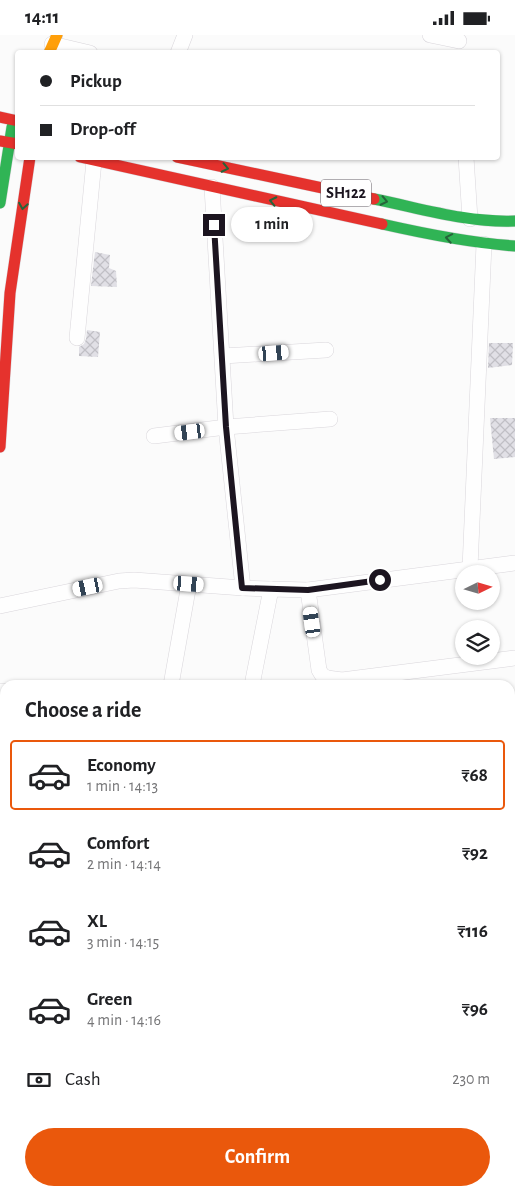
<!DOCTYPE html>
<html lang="en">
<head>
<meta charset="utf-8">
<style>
	:root { --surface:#fff; --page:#f6f6f6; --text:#202124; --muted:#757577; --line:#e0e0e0; --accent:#ea580c }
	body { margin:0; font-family:"Alegreya Sans",sans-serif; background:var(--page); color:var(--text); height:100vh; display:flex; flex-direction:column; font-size:19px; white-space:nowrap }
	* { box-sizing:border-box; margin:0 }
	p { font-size:16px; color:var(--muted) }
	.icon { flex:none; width:28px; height:28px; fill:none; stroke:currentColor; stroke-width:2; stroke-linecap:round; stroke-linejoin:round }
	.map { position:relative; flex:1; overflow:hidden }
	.side { position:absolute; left:0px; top:645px; width:515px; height:516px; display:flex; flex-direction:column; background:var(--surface); border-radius:15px 15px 0 0; box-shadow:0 1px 4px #0004 }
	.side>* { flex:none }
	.hud { position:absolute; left:15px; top:15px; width:485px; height:110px; border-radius:5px; box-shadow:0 1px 4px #0004; display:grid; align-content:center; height:110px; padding:0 25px; background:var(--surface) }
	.needle { width:32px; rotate:85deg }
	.controls { position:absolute; left:455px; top:530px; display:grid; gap:10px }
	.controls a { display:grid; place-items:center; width:45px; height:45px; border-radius:50%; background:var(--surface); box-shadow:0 1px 4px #0004; font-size:25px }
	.end { position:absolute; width:22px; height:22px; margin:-11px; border:6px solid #1c1520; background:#fff; box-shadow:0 0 0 2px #fff }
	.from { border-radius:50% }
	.bubble { position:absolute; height:35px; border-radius:18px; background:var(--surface); box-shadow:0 1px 4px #0004; font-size:16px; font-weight:700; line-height:35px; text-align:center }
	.car { position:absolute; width:15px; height:30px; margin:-15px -8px; border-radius:6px; box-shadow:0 0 4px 1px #0007; background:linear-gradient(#fff 24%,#345 0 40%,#fff 0 76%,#345 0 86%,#fff 0) }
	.hud b { display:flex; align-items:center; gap:18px; height:48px; font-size:19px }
	.hud b+b { border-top:1px solid var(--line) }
	.hud i { width:12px; height:12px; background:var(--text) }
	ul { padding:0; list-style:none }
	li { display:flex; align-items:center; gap:15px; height:70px; margin:0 10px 8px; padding:0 15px; border:2px solid transparent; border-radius:5px }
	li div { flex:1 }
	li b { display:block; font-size:19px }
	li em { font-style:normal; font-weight:700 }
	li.active { border-color:var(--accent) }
	li>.icon { width:45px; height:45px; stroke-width:1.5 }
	h2 { padding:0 25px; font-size:22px; line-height:60px }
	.pay { display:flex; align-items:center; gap:12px; height:55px; padding:0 25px; font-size:19px }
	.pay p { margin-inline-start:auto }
	.button { display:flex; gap:10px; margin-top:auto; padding:10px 25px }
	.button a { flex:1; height:58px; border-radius:30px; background:var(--accent); color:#fff; font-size:20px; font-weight:700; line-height:58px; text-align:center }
	.status { display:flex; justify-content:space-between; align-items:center; height:35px; padding:0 25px; background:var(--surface); direction:ltr }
	.status svg { height:14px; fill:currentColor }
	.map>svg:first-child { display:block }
	.building { fill:url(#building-cross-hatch) }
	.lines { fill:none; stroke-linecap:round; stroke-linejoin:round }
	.street-casing { stroke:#d9d6db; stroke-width:16 }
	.fast-casing { stroke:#d9d6db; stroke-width:12 }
	.slow-casing { stroke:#d9d6db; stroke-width:12 }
	.jam-casing { stroke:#d9d6db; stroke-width:12 }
	.street { stroke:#fefefe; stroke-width:15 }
	.fast { stroke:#30b455; stroke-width:11 }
	.slow { stroke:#ff9f0a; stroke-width:11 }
	.jam { stroke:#e5322d; stroke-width:11 }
	.oneway { stroke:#26643a }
	.route { stroke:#1c1520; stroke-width:6 }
	.labels { text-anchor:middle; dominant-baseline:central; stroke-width:4; stroke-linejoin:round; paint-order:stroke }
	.shield { fill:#fff; stroke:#605b63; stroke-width:1 }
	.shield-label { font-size:16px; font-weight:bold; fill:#1c1520 }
</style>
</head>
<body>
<div class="status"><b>14:11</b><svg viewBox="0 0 49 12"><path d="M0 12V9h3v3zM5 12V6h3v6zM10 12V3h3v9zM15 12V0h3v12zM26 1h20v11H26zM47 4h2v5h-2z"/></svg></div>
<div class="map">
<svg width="515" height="1161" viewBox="0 0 515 1161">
	<defs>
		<pattern id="building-cross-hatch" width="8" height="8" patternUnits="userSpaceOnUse" patternTransform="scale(1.25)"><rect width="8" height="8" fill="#e1e0e6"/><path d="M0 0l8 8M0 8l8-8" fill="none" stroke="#c0bfc5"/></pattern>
	</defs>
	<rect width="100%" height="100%" fill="#fbfbfb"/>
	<g class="building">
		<polygon points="95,217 110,220 109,233 116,236 117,252 91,251"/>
		<polygon points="87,295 100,297 98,322 79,321 79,312 84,309 86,304"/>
		<polygon points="489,308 513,308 512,330 488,333"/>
		<polygon points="490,383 515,383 515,422 494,424"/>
	</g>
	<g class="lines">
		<g class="street-casing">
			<g id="street">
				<polyline points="430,0 459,6"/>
				<polyline points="52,9 90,18"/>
				<polyline points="178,18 185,0"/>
				<polyline points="466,122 470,184"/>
				<polyline points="212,152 226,392 243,553 271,554"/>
				<polyline points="77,303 94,126"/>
				<polyline points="223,321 326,315"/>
				<polyline points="154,401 226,392 330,384"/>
				<polyline points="470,533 484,209"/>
				<polyline points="308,555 319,635 322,640 327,643 342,645 515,623"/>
				<polyline points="0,571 119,546 134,545 243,553"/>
				<polyline points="171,650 189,549"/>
				<polyline points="252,650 271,554 308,555 515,528"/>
				<polyline points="0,656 5,656"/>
				<polyline points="510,733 515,733"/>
				<polyline points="0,878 5,878"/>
				<polyline points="510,898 515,899"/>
				<polyline points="510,1008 515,1007"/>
				<polyline points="510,1080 515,1080"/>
				<polyline points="0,1142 5,1117"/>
				<polyline points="72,1161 73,1156"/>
			</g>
		</g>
		<g class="fast-casing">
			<g id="fast">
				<path d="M 374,164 C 420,173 467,188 515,186"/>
				<polyline points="0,168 12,92"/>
				<path d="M 382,189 C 426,199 470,208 515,211"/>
			</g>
		</g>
		<g class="slow-casing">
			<polyline id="slow" points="49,18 57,0"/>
		</g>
		<g class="jam-casing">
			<g id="jam">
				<polyline points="0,82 18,86"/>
				<polyline points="0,106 18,109"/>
				<polyline points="80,122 382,189"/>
				<polyline points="177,122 374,164"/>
				<polyline points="0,412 10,258 30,122"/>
			</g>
		</g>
		<use href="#street" class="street"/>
		<use href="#fast" class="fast"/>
		<use href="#slow" class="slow"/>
		<use href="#jam" class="jam"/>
	</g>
	<defs><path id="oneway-chevron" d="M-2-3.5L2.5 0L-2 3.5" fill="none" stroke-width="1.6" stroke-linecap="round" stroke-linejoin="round" transform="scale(1.25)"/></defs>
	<g class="oneway">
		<use href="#oneway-chevron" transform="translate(225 133) rotate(12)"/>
		<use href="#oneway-chevron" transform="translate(273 166) rotate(-168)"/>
		<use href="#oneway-chevron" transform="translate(384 166) rotate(12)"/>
		<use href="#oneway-chevron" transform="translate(23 171) rotate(99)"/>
		<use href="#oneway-chevron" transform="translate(449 203) rotate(-170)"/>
	</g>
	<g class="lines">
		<polyline class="route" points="214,190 226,392 242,553 308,555 380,545"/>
	</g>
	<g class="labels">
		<rect class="shield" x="321" y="144.5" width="50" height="27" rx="4"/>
		<g class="shield-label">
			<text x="346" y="158">SH122</text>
		</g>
	</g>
</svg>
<div class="controls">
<a><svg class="needle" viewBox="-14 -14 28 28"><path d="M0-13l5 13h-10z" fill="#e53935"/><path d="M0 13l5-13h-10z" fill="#757577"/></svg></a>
<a><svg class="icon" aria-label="layers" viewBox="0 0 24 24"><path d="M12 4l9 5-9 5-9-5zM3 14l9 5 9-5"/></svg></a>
</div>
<i class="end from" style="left:380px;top:545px"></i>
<i class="end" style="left:214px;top:190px"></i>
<div class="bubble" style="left:231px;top:172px;width:82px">1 min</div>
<i class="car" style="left:274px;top:318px;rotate:86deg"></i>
<i class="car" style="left:190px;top:397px;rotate:263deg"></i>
<i class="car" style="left:189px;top:549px;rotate:94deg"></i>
<i class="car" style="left:88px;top:552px;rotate:258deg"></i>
<i class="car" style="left:312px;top:587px;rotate:352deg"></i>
<div class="hud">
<b><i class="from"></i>Pickup</b>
<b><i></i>Drop-off</b>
</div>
<section class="side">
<h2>Choose a ride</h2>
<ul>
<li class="active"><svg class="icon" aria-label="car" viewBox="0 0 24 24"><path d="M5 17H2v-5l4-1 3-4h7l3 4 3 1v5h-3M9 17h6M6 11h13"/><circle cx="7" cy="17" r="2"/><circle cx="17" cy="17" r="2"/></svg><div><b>Economy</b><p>1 min · 14:13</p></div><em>₹68</em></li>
<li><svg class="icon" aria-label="car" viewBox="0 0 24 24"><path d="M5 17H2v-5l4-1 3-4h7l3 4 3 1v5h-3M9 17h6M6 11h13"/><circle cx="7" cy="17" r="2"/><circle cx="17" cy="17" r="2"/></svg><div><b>Comfort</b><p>2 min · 14:14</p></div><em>₹92</em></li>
<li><svg class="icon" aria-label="car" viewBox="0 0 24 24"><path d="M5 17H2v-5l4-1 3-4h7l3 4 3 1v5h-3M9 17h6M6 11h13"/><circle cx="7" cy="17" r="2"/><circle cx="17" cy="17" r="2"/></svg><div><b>XL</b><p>3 min · 14:15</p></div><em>₹116</em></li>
<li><svg class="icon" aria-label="car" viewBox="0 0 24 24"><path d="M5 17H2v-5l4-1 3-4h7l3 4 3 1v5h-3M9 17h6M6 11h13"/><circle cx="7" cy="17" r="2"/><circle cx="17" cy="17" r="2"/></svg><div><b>Green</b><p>4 min · 14:16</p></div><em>₹96</em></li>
</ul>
<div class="pay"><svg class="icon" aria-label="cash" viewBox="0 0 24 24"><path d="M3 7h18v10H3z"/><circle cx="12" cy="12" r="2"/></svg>Cash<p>230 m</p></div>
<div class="button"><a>Confirm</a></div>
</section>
</div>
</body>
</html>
